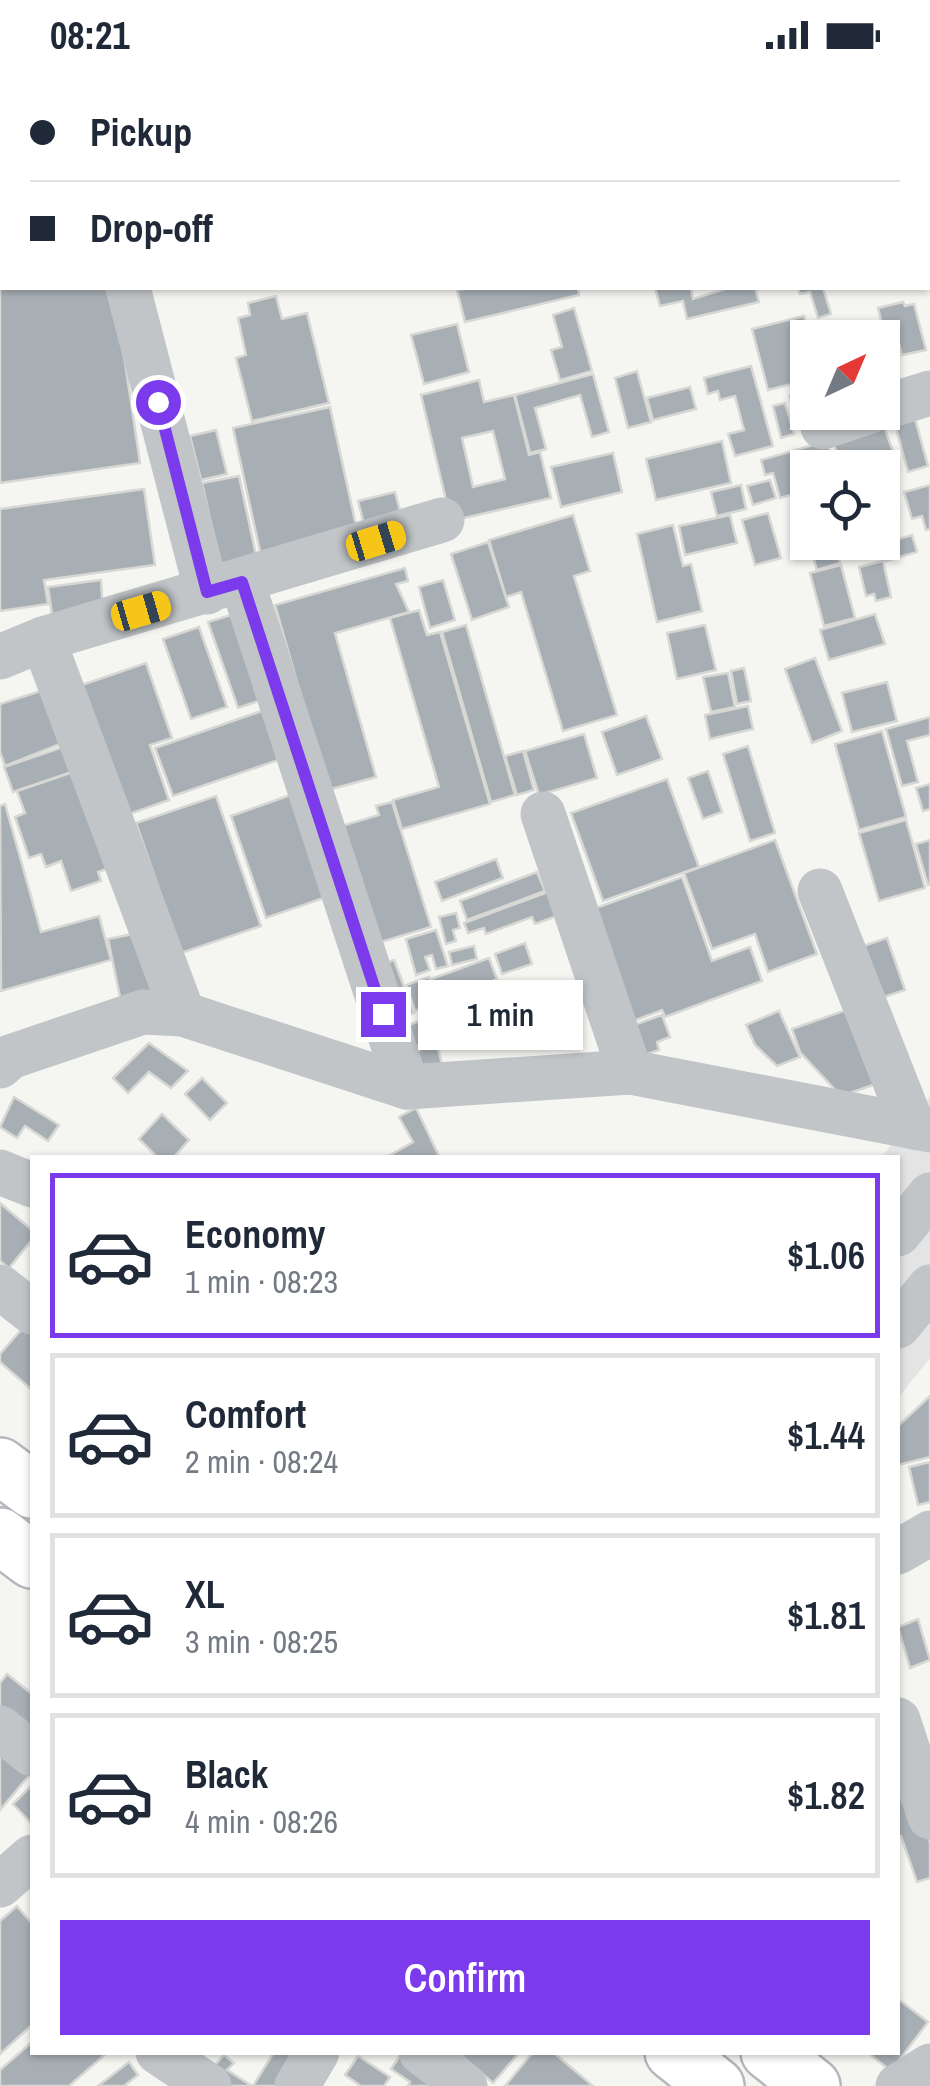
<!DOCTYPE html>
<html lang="en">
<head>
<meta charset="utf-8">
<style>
	:root { --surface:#fff; --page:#f2f2f3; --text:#1f2937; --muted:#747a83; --line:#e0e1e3; --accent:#7c3aed }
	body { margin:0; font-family:"Archivo Narrow",sans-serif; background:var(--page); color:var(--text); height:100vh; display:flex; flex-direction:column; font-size:38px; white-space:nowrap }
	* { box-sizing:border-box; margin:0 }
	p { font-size:32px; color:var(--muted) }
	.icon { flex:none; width:55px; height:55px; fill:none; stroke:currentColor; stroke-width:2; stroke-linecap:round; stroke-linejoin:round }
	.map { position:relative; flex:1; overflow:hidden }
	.side { position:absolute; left:30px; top:1085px; width:870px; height:900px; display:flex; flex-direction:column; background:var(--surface); border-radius:0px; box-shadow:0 2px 8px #0004 }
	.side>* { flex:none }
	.hud { position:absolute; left:0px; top:0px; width:930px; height:220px; box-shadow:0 2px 8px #0004; display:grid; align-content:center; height:220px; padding:0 30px; background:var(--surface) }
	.needle { width:65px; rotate:44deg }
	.fabs { position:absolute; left:790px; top:250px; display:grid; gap:20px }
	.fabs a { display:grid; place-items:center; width:110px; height:110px; border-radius:0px; background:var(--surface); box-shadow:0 2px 8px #0004; font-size:50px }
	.end { position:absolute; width:45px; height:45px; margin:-22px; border:12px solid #7c3aed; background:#fff; box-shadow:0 0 0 5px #fff }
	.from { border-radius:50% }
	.bubble { position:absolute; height:70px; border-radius:0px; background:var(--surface); box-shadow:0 2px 8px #0004; font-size:32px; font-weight:600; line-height:70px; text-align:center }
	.car { position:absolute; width:30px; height:60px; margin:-30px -15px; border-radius:12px; box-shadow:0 0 8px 2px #0007; background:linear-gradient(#f5c518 24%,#345 0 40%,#f5c518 0 76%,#345 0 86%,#f5c518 0) }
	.hud b { display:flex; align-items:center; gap:35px; height:95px; font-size:38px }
	.hud b+b { border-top:2px solid var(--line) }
	.hud i { width:25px; height:25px; background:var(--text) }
	ul { padding:18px 0 0; list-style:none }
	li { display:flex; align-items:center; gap:30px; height:165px; margin:0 20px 15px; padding:0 10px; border:5px solid var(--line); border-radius:0px }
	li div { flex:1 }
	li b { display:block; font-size:38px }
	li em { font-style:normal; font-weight:600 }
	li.active { border-color:var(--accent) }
	li>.icon { width:90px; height:90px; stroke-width:1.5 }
	.primary-button { display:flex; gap:20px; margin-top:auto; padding:20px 30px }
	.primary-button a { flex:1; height:115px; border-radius:0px; background:var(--accent); color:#fff; font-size:40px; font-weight:600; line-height:115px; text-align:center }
	.status { display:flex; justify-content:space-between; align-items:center; height:70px; padding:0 50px; background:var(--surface); direction:ltr }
	.status svg { height:28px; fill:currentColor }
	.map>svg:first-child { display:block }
	.built { fill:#e3e4e3 }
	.building { fill:#a7afb5; stroke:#d7d7d4; stroke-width:2.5; fill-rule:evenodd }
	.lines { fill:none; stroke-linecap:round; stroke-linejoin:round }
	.major-casing { stroke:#b4b8bc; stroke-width:60 }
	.minor { stroke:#c1c5c8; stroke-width:45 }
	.major { stroke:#fff; stroke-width:55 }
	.route { stroke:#7c3aed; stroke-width:12 }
</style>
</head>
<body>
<div class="status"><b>08:21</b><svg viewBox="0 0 49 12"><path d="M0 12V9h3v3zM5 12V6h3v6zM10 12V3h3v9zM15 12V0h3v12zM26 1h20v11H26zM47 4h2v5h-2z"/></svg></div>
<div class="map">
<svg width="930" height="2016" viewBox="0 0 930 2016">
	<rect width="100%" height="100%" fill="#f5f5f2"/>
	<polygon class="built" points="930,1026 930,1288 898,1328 898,1088 881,1088"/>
	<g class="building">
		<polygon points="0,212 2,218 114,218 140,393 0,413"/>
		<polygon points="469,218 578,218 579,225 465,252 457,220"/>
		<polygon points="655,218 691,218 693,229 728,218 755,218 759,232 687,249 683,231 660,236"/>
		<polygon points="798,218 823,218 831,244 818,248 810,222 800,224"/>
		<polygon points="276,226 282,249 307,243 329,333 252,351 236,288 246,285 238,248 250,245 248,233"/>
		<polygon points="903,232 905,236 914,234 926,280 902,285 893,251 882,254 878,238"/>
		<polygon points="574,238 592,301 560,310 551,280 562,277 553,245"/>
		<polygon points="804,246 810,268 808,310 768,320 752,259"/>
		<polygon points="457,254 469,302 424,314 411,265"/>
		<polygon points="751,296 773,376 735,386 728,364 744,360 735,326 720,330 718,321 708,324 704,308"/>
		<polygon points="637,301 651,352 628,358 615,308"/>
		<polygon points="593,304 609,362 592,367 580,325 535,338 546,379 530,383 515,325"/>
		<path d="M 479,310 L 484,332 L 514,325 L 529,385 L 540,382 L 551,428 L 451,451 L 421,325 ZM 493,361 L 505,409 L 473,417 L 462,368 Z"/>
		<polygon points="690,317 696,339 653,350 647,328"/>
		<polygon points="808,322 808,342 827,342 796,350 790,326"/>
		<polygon points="785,333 794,364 781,368 773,336"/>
		<polygon points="330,337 360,474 263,495 233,358"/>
		<polygon points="914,345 928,396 908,402 894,351"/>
		<polygon points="882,351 899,398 882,404 882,398 842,398 832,369"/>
		<polygon points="216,360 227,404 201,410 190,366"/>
		<polygon points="722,371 731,413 656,430 646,389"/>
		<polygon points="827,371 834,398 808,398 808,420 780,428 773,403 765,405 761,390"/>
		<polygon points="613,383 622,422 561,437 551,397"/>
		<polygon points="239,406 259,499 223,507 202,413"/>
		<polygon points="770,410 776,428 753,435 747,416"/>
		<polygon points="741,415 746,439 717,446 711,422"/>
		<polygon points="930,415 930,459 926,460 922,446 912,449 904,422"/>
		<polygon points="144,419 155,495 44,510 48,534 0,541 0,439"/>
		<polygon points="395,422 402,448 365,458 358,431"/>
		<polygon points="893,424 899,442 882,447 882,427"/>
		<polygon points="768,443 781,488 755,495 742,450"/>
		<polygon points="573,445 590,501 574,506 617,645 563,661 521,522 506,527 489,470"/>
		<polygon points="730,445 737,473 685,485 679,456"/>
		<polygon points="673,455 683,496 691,494 702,541 657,552 637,464"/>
		<polygon points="912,465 917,482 886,491 881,474"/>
		<polygon points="488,472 509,537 472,550 451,484"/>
		<polygon points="836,476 840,493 817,500 812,483"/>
		<polygon points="883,491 891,527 876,531 874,524 866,526 859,497"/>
		<polygon points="841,495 855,548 824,556 810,503"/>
		<polygon points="405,498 408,511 396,514 409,542 335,563 376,707 328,720 275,535"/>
		<polygon points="101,510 103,542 53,551 48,517"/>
		<polygon points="443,510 455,550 430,558 419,517"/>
		<polygon points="419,540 427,565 440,562 490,734 402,759 393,730 439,717 390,548"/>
		<polygon points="244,541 273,626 238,638 208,552"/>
		<polygon points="875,544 885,574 829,590 820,560"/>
		<polygon points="466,555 515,725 491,732 442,562"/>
		<polygon points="705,555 716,600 677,609 667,563"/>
		<polygon points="199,557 227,637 191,649 163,569"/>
		<polygon points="815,588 842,661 812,673 785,599"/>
		<polygon points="146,593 172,668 150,675 169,730 118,748 73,618"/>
		<polygon points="744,598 751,631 737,634 731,601"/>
		<polygon points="728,603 735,637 711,642 703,607"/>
		<polygon points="887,612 897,651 852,662 842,623"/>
		<polygon points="50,618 70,670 5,696 0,682 0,634"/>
		<polygon points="276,636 293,685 173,726 155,678"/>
		<polygon points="748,636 753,659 710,669 705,645"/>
		<polygon points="646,646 662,689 617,705 602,662"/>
		<polygon points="930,647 930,665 907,671 918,712 902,716 886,659"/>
		<polygon points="882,661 906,747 859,760 835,674"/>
		<polygon points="584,664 597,708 539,725 525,681"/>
		<polygon points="69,675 78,700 13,722 4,697"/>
		<polygon points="748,676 775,763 750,771 723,684"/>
		<polygon points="523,681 534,720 517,725 505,686"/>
		<polygon points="82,699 117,795 98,802 101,811 71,821 61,791 46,797 41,784 29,788 15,747 25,743 17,721"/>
		<polygon points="708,701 722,742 703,749 688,708"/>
		<polygon points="667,709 699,797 603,831 571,743"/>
		<polygon points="930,714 930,739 923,741 916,718"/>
		<polygon points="299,722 335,824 266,848 231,746"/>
		<polygon points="216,726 261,856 181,883 136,753"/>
		<polygon points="392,732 431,857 374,874 338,757 379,745 376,736"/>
		<polygon points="5,734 41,862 99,846 111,890 1,921 0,736"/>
		<polygon points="906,750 925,818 879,831 859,763"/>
		<polygon points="775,770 817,884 768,902 755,864 712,879 684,803"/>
		<polygon points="930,770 930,814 928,815 916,774"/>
		<polygon points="496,789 503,808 442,831 435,812"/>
		<polygon points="537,802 545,821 467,850 460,831"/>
		<polygon points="682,807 712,891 750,877 762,911 665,947 662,940 633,951 593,839"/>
		<polygon points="548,822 557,846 535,854 532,847 486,864 484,858 468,863 464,853"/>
		<polygon points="456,843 460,858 453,860 456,871 446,874 439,847"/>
		<polygon points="436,860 448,896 436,899 432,885 425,887 430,900 416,905 406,869"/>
		<polygon points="148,861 163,933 123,941 108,869"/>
		<polygon points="887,868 905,920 875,930 857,878"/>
		<polygon points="525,873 532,894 502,904 495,884"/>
		<polygon points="474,876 477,889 452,895 449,882"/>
		<polygon points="489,888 497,909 488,913 493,927 445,945 431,909"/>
		<polygon points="394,890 414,943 400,948 380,895"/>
		<polygon points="429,907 439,932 415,941 406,915"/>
		<polygon points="852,938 879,1013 841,1026 800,982 792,959"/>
		<polygon points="779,941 800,987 777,996 755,975 746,955"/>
		<polygon points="662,945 670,967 657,972 659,980 639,987 628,957"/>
		<polygon points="430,948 433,959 419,964 422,974 405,980 398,958"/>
		<polygon points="149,973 188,1001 171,1018 149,1002 128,1023 113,1008"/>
		<polygon points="437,974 444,1003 411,1003 405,984"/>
		<polygon points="202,1008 227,1033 210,1050 185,1024"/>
		<polygon points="14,1027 59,1055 48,1071 25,1056 17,1068 0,1057"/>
		<polygon points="416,1038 440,1088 385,1088 413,1072 399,1047"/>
		<polygon points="162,1044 189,1070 173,1088 158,1088 139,1069"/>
		<polygon points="0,1133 32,1160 32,1170 9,1198 0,1191"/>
		<polygon points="28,1252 32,1256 32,1320 0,1292 0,1284"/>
		<polygon points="930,1326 930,1387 898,1395 898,1356"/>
		<polygon points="930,1392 930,1432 918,1435 909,1397"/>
		<polygon points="918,1549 930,1590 910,1598 898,1557"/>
		<polygon points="7,1604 32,1624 32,1666 0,1641 0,1613"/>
		<polygon points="0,1669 32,1702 0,1740"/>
		<polygon points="31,1716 32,1718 32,1754 13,1734"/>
		<polygon points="911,1718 930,1772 930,1808 917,1812 901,1766 898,1767 898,1723"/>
		<polygon points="17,1836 32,1854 32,1955 0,1984 0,1851"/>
		<polygon points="898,1929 928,1952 891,2001 867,1982 898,1982"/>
		<polygon points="32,1972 32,1982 108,1982 69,2016 0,2016 0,2000"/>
		<polygon points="274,1982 306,1982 284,2016 253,2016"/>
		<polygon points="457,1982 520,1982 493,2013"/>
		<polygon points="533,1982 553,1982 593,2016 505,2016"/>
		<polygon points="224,1985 234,1993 227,2000 252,2016 219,2016 205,2006"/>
		<polygon points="358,1986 390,2007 384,2016 361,2016 345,2005"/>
		<polygon points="399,1987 441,2016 408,2016 410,2012 391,1999"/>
		<polygon points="129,1992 138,2005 124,2016 98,2016"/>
	</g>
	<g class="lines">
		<g class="major-casing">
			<g id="major">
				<polyline points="0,1396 32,1420"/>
				<polyline points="0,1466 32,1490"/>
				<polyline points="673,1982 716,2016"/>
				<polyline points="769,1982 812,2016"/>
			</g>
		</g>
		<g class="minor">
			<polyline points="6,0 26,2"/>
			<polyline points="114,2 185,0"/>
			<polyline points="128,218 207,522"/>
			<polyline points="882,338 930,323"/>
			<polyline points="823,357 868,342"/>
			<polyline points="242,512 407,1017"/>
			<polyline points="43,569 183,944"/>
			<polyline points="0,587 43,569 442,450"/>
			<polyline points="543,744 630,1002"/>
			<polyline points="820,821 913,1057"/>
			<polyline points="0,996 10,987 143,942 183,944 407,1017 630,1002 930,1060"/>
			<polyline points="0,1102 32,1115"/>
			<polyline points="898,1164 930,1125"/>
			<polyline points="0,1217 32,1242"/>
			<polyline points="898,1256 930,1217"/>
			<polyline points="898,1482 930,1463"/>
			<polyline points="898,1650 930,1747"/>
			<polyline points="0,1658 32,1684"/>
			<polyline points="0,1815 32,1787"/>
			<polyline points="158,1982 209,2016"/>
			<polyline points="421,1982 465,2016"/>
			<polyline points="297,2016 317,1982"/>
			<polyline points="898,2016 930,1996"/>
		</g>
		<use href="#major" class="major"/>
	</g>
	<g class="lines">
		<polyline class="route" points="158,332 207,522 242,512 383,944"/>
	</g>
</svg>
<div class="fabs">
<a><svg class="needle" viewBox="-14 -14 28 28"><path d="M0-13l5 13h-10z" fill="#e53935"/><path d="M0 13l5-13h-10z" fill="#747a83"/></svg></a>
<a><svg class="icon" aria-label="locate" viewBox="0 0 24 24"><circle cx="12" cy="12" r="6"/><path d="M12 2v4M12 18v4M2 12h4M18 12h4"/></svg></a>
</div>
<i class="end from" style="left:158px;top:332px"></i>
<i class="end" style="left:383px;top:944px"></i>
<div class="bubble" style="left:418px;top:910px;width:165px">1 min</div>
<i class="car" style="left:376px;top:471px;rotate:73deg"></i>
<i class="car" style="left:141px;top:541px;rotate:74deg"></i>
<div class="hud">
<b><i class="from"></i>Pickup</b>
<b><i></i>Drop-off</b>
</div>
<section class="side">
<ul>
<li class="active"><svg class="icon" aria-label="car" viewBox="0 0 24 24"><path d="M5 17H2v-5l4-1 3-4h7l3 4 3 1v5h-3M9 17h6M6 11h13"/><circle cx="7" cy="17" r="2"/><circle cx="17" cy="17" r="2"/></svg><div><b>Economy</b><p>1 min · 08:23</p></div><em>$1.06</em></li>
<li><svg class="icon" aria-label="car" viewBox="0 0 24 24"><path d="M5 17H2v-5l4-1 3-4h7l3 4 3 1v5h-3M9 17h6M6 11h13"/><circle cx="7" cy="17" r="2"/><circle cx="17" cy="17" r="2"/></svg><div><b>Comfort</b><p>2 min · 08:24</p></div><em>$1.44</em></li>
<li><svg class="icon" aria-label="car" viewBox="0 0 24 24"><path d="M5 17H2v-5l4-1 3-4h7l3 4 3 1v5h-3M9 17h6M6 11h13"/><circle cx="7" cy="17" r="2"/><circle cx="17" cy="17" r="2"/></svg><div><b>XL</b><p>3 min · 08:25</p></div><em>$1.81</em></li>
<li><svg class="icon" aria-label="car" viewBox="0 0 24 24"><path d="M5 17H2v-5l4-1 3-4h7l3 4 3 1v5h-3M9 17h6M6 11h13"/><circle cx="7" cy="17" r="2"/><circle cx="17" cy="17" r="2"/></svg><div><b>Black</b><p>4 min · 08:26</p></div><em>$1.82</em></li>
</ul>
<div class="primary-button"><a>Confirm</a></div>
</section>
</div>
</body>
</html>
